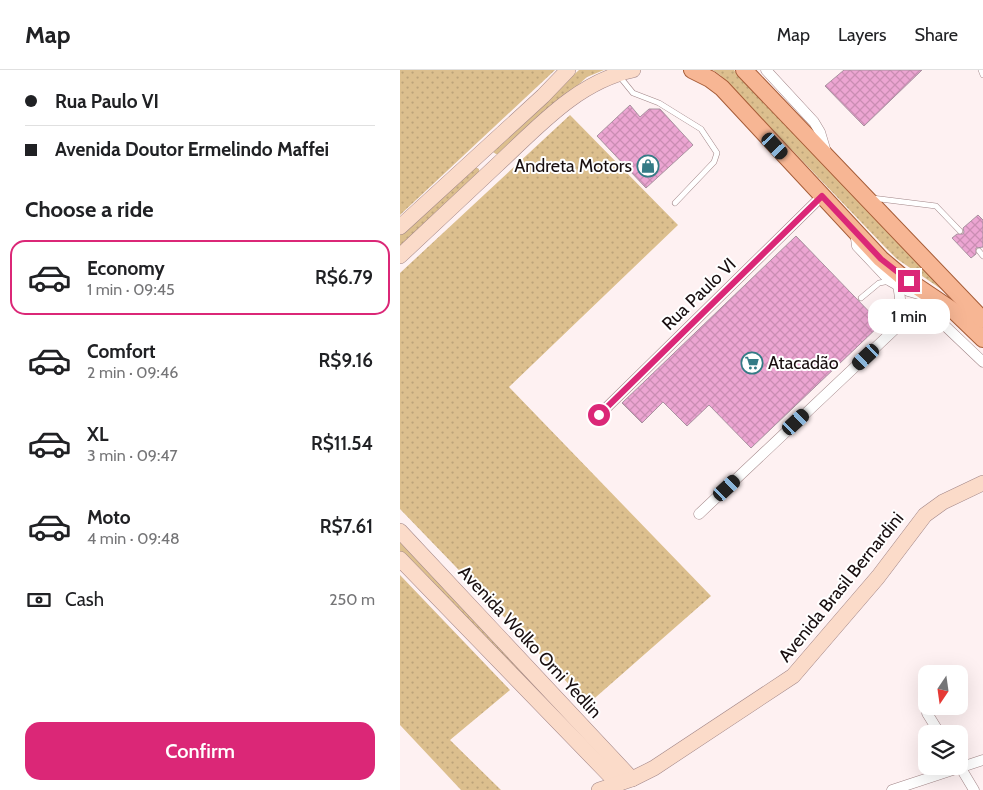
<!DOCTYPE html>
<html lang="en">
<head>
<meta charset="utf-8">
<style>
	:root { --surface:#fff; --page:#f2f2f2; --text:#202124; --muted:#757577; --line:#e0e0e0; --accent:#db2777 }
	body { margin:0; font-family:Cabin,sans-serif; background:var(--page); color:var(--text); height:100vh; display:flex; flex-direction:column; font-size:19px; white-space:nowrap }
	* { box-sizing:border-box; margin:0 }
	p { font-size:16px; color:var(--muted) }
	.icon { flex:none; width:28px; height:28px; fill:none; stroke:currentColor; stroke-width:2; stroke-linecap:round; stroke-linejoin:round }
	.map { position:relative; flex:1; overflow:hidden }
	.panel { display:flex; flex-direction:column; background:var(--surface); width:400px }
	.panel>* { flex:none }
	.top-card { display:grid; align-content:center; height:110px; padding:0 25px; background:var(--surface) }
	.needle { width:32px; rotate:193deg }
	.buttons { position:absolute; left:518px; top:595px; display:grid; gap:10px }
	.buttons a { display:grid; place-items:center; width:50px; height:50px; border-radius:10px; background:var(--surface); box-shadow:0 5px 20px #0002; font-size:25px }
	.end { position:absolute; width:22px; height:22px; margin:-11px; border:6px solid #db2777; background:#fff; box-shadow:0 0 0 2px #fff }
	.from { border-radius:50% }
	.bubble { position:absolute; height:35px; border-radius:15px; background:var(--surface); box-shadow:0 5px 20px #0002; font-size:16px; font-weight:600; line-height:35px; text-align:center }
	.car { position:absolute; width:15px; height:30px; margin:-15px -8px; border-radius:6px; box-shadow:0 0 4px 1px #0007; background:linear-gradient(#222 24%,#8ab4d8 0 40%,#222 0 76%,#8ab4d8 0 86%,#222 0) }
	.top-card b { display:flex; align-items:center; gap:18px; height:48px; font-size:19px }
	.top-card b+b { border-top:1px solid var(--line) }
	.top-card i { width:12px; height:12px; background:var(--text) }
	ul { padding:0; list-style:none }
	li { display:flex; align-items:center; gap:15px; height:75px; margin:0 10px 8px; padding:0 15px; border:2px solid transparent; border-radius:15px }
	li div { flex:1 }
	li b { display:block; font-size:19px }
	li em { font-style:normal; font-weight:600 }
	li.current { border-color:var(--accent) }
	li>.icon { width:45px; height:45px; stroke-width:1.5 }
	h2 { padding:0 25px; font-size:22px; line-height:60px }
	.pay { display:flex; align-items:center; gap:12px; height:55px; padding:0 25px; font-size:19px }
	.pay p { margin-inline-start:auto }
	.primary-button { display:flex; gap:10px; margin-top:auto; padding:10px 25px }
	.primary-button a { flex:1; height:58px; border-radius:15px; background:var(--accent); color:#fff; font-size:20px; font-weight:600; line-height:58px; text-align:center }
	header { display:flex; align-items:center; gap:30px; box-sizing:border-box; height:70px; padding:0 25px; background:var(--surface); border-bottom:1px solid var(--line) }
	header strong { font-size:24px }
	nav { display:flex; gap:28px; margin-inline-start:auto; font-size:18px }
	main { display:flex; flex:1; min-height:0 }
	.map>svg:first-child { display:block }
	.grass { fill:url(#grass-dots) }
	.building { fill:url(#building-cross-hatch); stroke:#a992a0 }
	.lines { fill:none; stroke-linecap:round; stroke-linejoin:round }
	.lane-casing { stroke:#a18587; stroke-width:6 }
	.street-casing { stroke:#a18587; stroke-width:11 }
	.secondary-casing { stroke:#a18587; stroke-width:16 }
	.primary-casing { stroke:#a65c37; stroke-width:18 }
	.lane { stroke:#fff; stroke-width:5 }
	.street { stroke:#fff; stroke-width:10 }
	.secondary { stroke:#fbdbc9; stroke-width:15 }
	.primary { stroke:#f7b694; stroke-width:16 }
	.route { stroke:#db2777; stroke-width:6 }
	.labels { text-anchor:middle; dominant-baseline:central; stroke-width:4; stroke-linejoin:round; paint-order:stroke }
	.poi-label { font-size:18px; fill:#190f10; stroke:#fff; text-anchor:end }
	.street-label { font-size:18px; fill:#190f10; stroke:#fff }
</style>
</head>
<body>
<header>
<strong>Map</strong>
<nav><a>Map</a><a>Layers</a><a>Share</a></nav>
</header>
<main>
<section class="panel">
<div class="top-card">
<b><i class="from"></i>Rua Paulo VI</b>
<b><i></i>Avenida Doutor Ermelindo Maffei</b>
</div>
<h2>Choose a ride</h2>
<ul>
<li class="current"><svg class="icon" aria-label="car" viewBox="0 0 24 24"><path d="M5 17H2v-5l4-1 3-4h7l3 4 3 1v5h-3M9 17h6M6 11h13"/><circle cx="7" cy="17" r="2"/><circle cx="17" cy="17" r="2"/></svg><div><b>Economy</b><p>1 min · 09:45</p></div><em>R$6.79</em></li>
<li><svg class="icon" aria-label="car" viewBox="0 0 24 24"><path d="M5 17H2v-5l4-1 3-4h7l3 4 3 1v5h-3M9 17h6M6 11h13"/><circle cx="7" cy="17" r="2"/><circle cx="17" cy="17" r="2"/></svg><div><b>Comfort</b><p>2 min · 09:46</p></div><em>R$9.16</em></li>
<li><svg class="icon" aria-label="car" viewBox="0 0 24 24"><path d="M5 17H2v-5l4-1 3-4h7l3 4 3 1v5h-3M9 17h6M6 11h13"/><circle cx="7" cy="17" r="2"/><circle cx="17" cy="17" r="2"/></svg><div><b>XL</b><p>3 min · 09:47</p></div><em>R$11.54</em></li>
<li><svg class="icon" aria-label="car" viewBox="0 0 24 24"><path d="M5 17H2v-5l4-1 3-4h7l3 4 3 1v5h-3M9 17h6M6 11h13"/><circle cx="7" cy="17" r="2"/><circle cx="17" cy="17" r="2"/></svg><div><b>Moto</b><p>4 min · 09:48</p></div><em>R$7.61</em></li>
</ul>
<div class="pay"><svg class="icon" aria-label="cash" viewBox="0 0 24 24"><path d="M3 7h18v10H3z"/><circle cx="12" cy="12" r="2"/></svg>Cash<p>250 m</p></div>
<div class="primary-button"><a>Confirm</a></div>
</section>
<div class="map">
<svg width="583" height="720" viewBox="0 0 583 720">
	<defs>
		<pattern id="grass-dots" width="8" height="8" patternUnits="userSpaceOnUse" patternTransform="scale(1.25)"><rect width="8" height="8" fill="#dcbf8e"/><path d="M2 2h.1M6 6h.1" fill="none" stroke="#bca379" stroke-width="1.8" stroke-linecap="round"/></pattern>
		<pattern id="building-cross-hatch" width="8" height="8" patternUnits="userSpaceOnUse" patternTransform="scale(1.25)"><rect width="8" height="8" fill="#eca5d2"/><path d="M0 0l8 8M0 8l8-8" fill="none" stroke="#ca8db3"/></pattern>
	</defs>
	<rect width="100%" height="100%" fill="#fef1f2"/>
	<g class="grass">
		<polygon points="0,0 155,0 0,145"/>
		<polygon points="179,0 204,0 187,7 100,85 96,84 93,82 94,78"/>
		<polygon points="313,0 334,0 550,225 497,189 484,176 320,5"/>
		<polygon points="170,45 278,155 109,317 311,526 188,634 0,439 0,203"/>
		<polygon points="73,96 79,99 79,103 0,177 0,164"/>
		<polygon points="0,471 221,700 216,706 0,483"/>
		<polygon points="0,505 110,620 50,670 101,720 61,720 0,655"/>
	</g>
	<g class="building">
		<polygon points="444,0 522,0 464,56 425,16"/>
		<polygon points="230,35 240,47 249,39 260,39 293,75 246,118 197,66"/>
		<polygon points="578,145 583,150 583,177 576,178 576,184 571,188 552,168 557,164 563,164 564,162 563,158"/>
		<polygon points="396,166 481,254 351,378 309,335 287,356 263,332 242,353 222,333"/>
	</g>
	<g class="lines">
		<g class="lane-casing">
			<g id="lane">
				<polyline points="581,0 583,5"/>
				<polyline points="220,7 233,23 259,33 301,59 317,83 314,92 275,133"/>
				<polyline points="472,128 536,136 560,161"/>
				<polyline points="579,181 583,186"/>
				<polyline points="461,228 479,213 490,211"/>
			</g>
		</g>
		<g class="street-casing">
			<g id="street">
				<polyline points="366,0 414,52 420,62 426,82"/>
				<polyline points="455,161 457,176 490,211 508,221 522,225"/>
				<polyline points="522,234 583,292"/>
				<path d="M 495,257 C 502,243 501,231 498,215"/>
				<polyline points="199,345 422,126"/>
				<path d="M 299,444 L 494,260 C 509,248 521,238 539,231"/>
				<polyline points="527,643 540,664"/>
				<polyline points="559,695 574,720"/>
				<polyline points="492,720 583,690"/>
			</g>
		</g>
		<g class="secondary-casing">
			<g id="secondary">
				<polyline points="0,157 143,26 168,0"/>
				<path d="M 0,186 C 32,156 65,125 97,95 C 138,57 177,12 233,0"/>
				<polyline points="0,461 232,709"/>
				<polyline points="0,489 218,714"/>
				<polyline points="199,720 232,709 254,698 393,606 478,507 525,445 543,432 583,413"/>
			</g>
		</g>
		<g class="primary-casing">
			<g id="primary">
				<polyline points="292,0 310,9 322,18 481,189 500,205 555,242 583,269"/>
				<polyline points="344,0 583,250"/>
			</g>
		</g>
		<use href="#lane" class="lane"/>
		<use href="#street" class="street"/>
		<use href="#secondary" class="secondary"/>
		<use href="#primary" class="primary"/>
	</g>
	<g class="lines">
		<polyline class="route" points="199,345 422,126 481,189 509,211"/>
	</g>
	<defs>
		<g id="shop-ring" transform="scale(1.125)"><circle r="9.5" fill="#fff" stroke="#347b86" stroke-width="1.5"/><path d="M-5-2.5h2.3a2.7 3.5 0 0 1 5.4 0H5L5.5 6h-11ZM-1.5-2.5h3a1.5 2.3 0 0 0-3 0Z" fill="#347b86"/></g>
		<g id="supermarket-ring" transform="scale(1.125)"><circle r="9.5" fill="#fff" stroke="#347b86" stroke-width="1.5"/><path d="M-6-5.5h2.5l.6 2H6L4.5 2H-2.5L-4.4-4H-6ZM-1.5 3.2a1.3 1.3 0 1 0 .1 0ZM3 3.2a1.3 1.3 0 1 0 .1 0Z" fill="#347b86"/></g>
	</defs>
	<g fill-rule="evenodd">
		<use href="#shop-ring" x="248" y="96"/>
		<use href="#supermarket-ring" x="352" y="293"/>
	</g>
	<g class="labels">
		<g class="poi-label">
			<text x="232" y="96">Andreta Motors</text>
			<text x="368" y="293" text-anchor="start">Atacadão</text>
		</g>
		<g class="street-label">
			<text transform="translate(299 224) rotate(-44)">Rua Paulo VI</text>
			<text transform="translate(441 517) rotate(-51)">Avenida Brasil Bernardini</text>
			<text transform="translate(130 572) rotate(47)">Avenida Wolko Orni Yedlin</text>
		</g>
	</g>
</svg>
<div class="buttons">
<a><svg class="needle" viewBox="-14 -14 28 28"><path d="M0-13l5 13h-10z" fill="#e53935"/><path d="M0 13l5-13h-10z" fill="#757577"/></svg></a>
<a><svg class="icon" aria-label="layers" viewBox="0 0 24 24"><path d="M12 4l9 5-9 5-9-5zM3 14l9 5 9-5"/></svg></a>
</div>
<i class="end from" style="left:199px;top:345px"></i>
<i class="end" style="left:509px;top:211px"></i>
<div class="bubble" style="left:468px;top:229px;width:82px">1 min</div>
<i class="car" style="left:375px;top:76px;rotate:137deg"></i>
<i class="car" style="left:466px;top:287px;rotate:227deg"></i>
<i class="car" style="left:396px;top:352px;rotate:47deg"></i>
<i class="car" style="left:327px;top:418px;rotate:47deg"></i>
</div>
</main>
</body>
</html>
